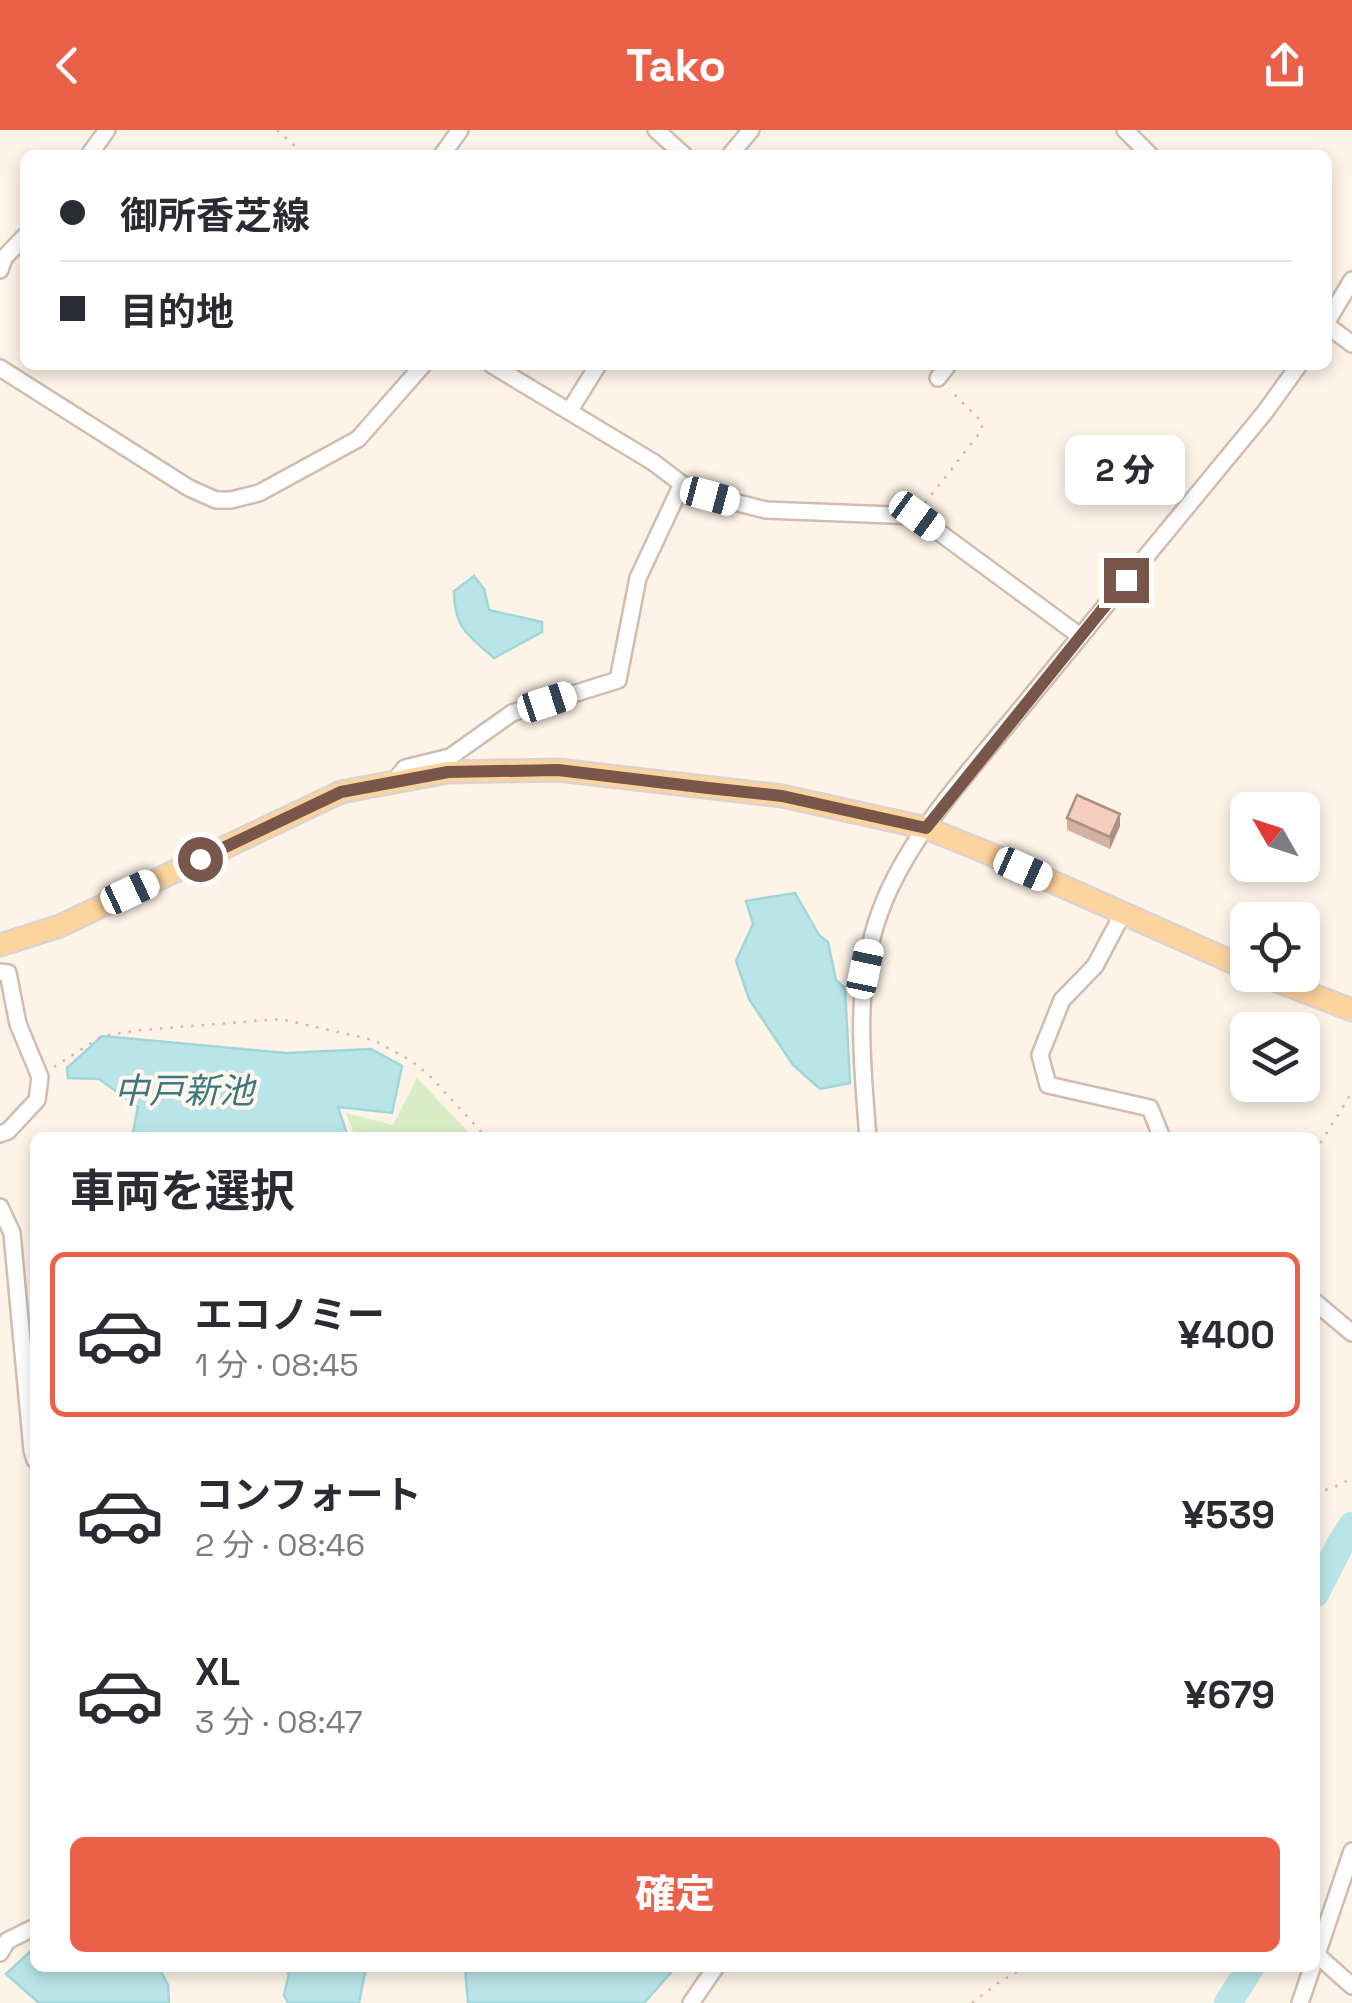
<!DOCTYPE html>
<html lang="ja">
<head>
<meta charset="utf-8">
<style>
	:root { --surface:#fff; --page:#f7f7f7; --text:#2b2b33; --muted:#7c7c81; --line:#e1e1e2; --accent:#eb6049 }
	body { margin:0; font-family:"Space Grotesk","Noto Sans JP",sans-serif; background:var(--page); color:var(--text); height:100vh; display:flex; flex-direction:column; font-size:38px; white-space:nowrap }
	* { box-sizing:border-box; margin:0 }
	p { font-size:32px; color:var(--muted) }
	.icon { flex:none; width:55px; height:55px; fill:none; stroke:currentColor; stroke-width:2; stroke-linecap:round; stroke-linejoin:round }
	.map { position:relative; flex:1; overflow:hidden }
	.panel { position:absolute; left:30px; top:1002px; width:1290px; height:840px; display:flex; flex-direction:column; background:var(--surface); border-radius:15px; box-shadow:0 5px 15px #0003 }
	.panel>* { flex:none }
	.guide { position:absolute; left:20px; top:20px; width:1312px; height:220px; border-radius:15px; box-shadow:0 5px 15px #0003; display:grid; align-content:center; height:220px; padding:0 40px; background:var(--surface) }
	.needle { width:65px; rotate:309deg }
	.fabs { position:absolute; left:1230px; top:662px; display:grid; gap:20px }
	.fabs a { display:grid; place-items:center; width:90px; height:90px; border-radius:15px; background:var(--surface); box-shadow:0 5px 15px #0003; font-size:50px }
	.end { position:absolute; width:45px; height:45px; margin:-22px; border:12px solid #78574a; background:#fff; box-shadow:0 0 0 5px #fff }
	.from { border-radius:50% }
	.bubble { position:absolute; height:70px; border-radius:15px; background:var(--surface); box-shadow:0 5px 15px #0003; font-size:32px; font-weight:800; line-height:70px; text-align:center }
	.car { position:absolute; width:30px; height:60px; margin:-30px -15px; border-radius:12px; box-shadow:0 0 8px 2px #0007; background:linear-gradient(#fff 24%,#345 0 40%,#fff 0 76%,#345 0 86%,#fff 0) }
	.guide b { display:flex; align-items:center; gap:35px; height:95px; font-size:38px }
	.guide b+b { border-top:2px solid var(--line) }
	.guide i { width:25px; height:25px; background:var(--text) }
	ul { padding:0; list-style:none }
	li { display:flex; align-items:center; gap:30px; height:165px; margin:0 20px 15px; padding:0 20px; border:5px solid transparent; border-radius:15px }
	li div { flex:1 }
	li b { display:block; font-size:38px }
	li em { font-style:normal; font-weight:800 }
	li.active { border-color:var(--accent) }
	li>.icon { width:90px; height:90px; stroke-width:1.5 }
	h2 { padding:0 40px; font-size:45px; line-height:120px }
	.primary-button { display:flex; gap:20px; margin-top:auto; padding:20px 40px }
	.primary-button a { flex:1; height:115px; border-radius:15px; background:var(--accent); color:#fff; font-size:40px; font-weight:800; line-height:115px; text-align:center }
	header { display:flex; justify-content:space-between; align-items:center; height:130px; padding:0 40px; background:var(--accent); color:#fff; font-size:45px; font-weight:800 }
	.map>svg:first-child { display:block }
	.green { fill:#d8ecc5 }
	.water { fill:#bae5e8; stroke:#a0d6da; stroke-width:2.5 }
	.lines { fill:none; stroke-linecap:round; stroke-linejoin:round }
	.river { stroke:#bae5e8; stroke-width:28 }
	.minor-casing { stroke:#d2bcaf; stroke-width:20 }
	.major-casing { stroke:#dcd3d0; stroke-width:25 }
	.path { stroke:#d9b2a0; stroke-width:2.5; stroke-dasharray:2.5 8; stroke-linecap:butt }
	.minor { stroke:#fff; stroke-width:15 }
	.major { stroke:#fdd39e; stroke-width:20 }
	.wall { fill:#d2b2a3 }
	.shaded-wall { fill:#ab9185 }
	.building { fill:#f4cfbe; stroke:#ab9185; stroke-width:2.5 }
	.route { stroke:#78574a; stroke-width:12 }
	.labels { text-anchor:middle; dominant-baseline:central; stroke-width:8; stroke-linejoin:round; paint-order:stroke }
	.water-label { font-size:35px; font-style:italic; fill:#3c787e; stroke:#fff7ee }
</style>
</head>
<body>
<header><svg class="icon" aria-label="back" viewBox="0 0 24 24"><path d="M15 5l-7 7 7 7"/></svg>Tako<svg class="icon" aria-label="share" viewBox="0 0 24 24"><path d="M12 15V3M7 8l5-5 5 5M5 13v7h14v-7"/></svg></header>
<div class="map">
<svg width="1352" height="1873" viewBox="0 0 1352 1873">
	<rect width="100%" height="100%" fill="#fdf3e7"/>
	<polygon class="green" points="417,948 473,1007 355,1007 346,983 393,995"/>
	<g class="water">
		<path d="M 474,446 L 484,459 L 489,480 L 542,492 L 542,502 L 494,528 C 468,505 454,498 454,461 Z"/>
		<polygon points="795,763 819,805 828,812 836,850 845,858 850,953 820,959 793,935 749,869 736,831 753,794 746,771"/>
		<polygon points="102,906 286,923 371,919 402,936 392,983 338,977 348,1007 132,1007 138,977 99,949 68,948 67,938"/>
		<polygon points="35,1817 35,1838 159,1838 168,1855 169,1873 39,1873 6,1844"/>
		<polygon points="285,1838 366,1838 359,1873 288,1873 284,1865 289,1844"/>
		<polygon points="465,1838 675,1838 644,1873 468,1873"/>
	</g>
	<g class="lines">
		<g class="river">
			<polyline points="1315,1464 1340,1415 1352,1396"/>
			<polyline points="1228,1873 1250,1838"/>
		</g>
		<g class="minor-casing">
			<g id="minor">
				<polyline points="656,0 684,25"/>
				<polyline points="1125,0 1150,25"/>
				<polyline points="89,25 107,0"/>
				<polyline points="442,25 460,0"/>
				<polyline points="730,25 751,0"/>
				<polyline points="0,140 4,128 25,106"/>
				<polyline points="1328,190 1352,150"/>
				<polyline points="1328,196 1352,214"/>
				<polyline points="492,235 653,332 682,354 710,366 766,380 917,386 1080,506"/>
				<polyline points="0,238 189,358 216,370 231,370 259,363 358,309 423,235"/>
				<polyline points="938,248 948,235"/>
				<polyline points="570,280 598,235"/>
				<polyline points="393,653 405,638 450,627 512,583 618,550 638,448 682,354"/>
				<polyline points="1123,783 1095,836 1062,870 1040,925 1048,955 1150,978 1162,1008"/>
				<polyline points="0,842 8,843 18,894 40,947 37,970 8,1001 0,1004"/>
				<path d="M 868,1008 C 862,931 853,856 880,782 C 908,705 972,639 1023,576 C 1103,478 1184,380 1265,282 L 1299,235"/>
				<polyline points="0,1077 12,1103 32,1320 35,1330"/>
				<polyline points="1315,1172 1352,1203"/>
				<polyline points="0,1823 7,1811 35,1797"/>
				<polyline points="1317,1825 1352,1856"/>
				<polyline points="1315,1830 1352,1721"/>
				<polyline points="691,1873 715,1838"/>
				<polyline points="1300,1873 1312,1838"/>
			</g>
		</g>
		<g class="major-casing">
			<g id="major">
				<polyline points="0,815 60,796 341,662 448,642 558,640 782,666 926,698 988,723 1248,839"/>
				<polyline points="1261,845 1352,880"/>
			</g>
		</g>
		<g class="path">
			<polyline points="277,0 305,25"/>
			<polyline points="925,373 982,300 982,292 949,259"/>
			<polyline points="54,937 102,906 141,900 280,889 373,910 410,930 429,945 487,1008"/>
			<polyline points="1315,1022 1352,962"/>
			<polyline points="1315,1362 1333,1358 1352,1348"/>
			<polyline points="972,1873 998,1853 1023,1838"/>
		</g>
		<use href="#minor" class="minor"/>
		<use href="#major" class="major"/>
	</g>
	<polygon class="wall" points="1067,688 1120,696 1110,719 1067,700"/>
	<polygon class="shaded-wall" points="1120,684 1120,696 1110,719 1110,707"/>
	<polygon class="building" points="1077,665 1120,684 1110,707 1067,688"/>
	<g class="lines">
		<polyline class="route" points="200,729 341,662 448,642 558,640 708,658 782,666 926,698 1126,450"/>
	</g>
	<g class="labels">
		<g class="water-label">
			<text x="184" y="961">中戸新池</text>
		</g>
	</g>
</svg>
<div class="fabs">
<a><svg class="needle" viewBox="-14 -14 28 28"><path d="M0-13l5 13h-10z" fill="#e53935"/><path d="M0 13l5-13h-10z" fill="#7c7c81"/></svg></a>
<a><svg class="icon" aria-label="locate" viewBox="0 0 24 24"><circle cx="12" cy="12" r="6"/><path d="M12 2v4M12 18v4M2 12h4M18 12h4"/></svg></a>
<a><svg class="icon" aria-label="layers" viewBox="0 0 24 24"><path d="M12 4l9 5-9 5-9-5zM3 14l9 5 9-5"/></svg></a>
</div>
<i class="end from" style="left:200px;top:729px"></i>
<i class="end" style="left:1126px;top:450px"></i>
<div class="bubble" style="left:1065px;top:305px;width:120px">2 分</div>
<i class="car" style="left:710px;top:366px;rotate:105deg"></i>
<i class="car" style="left:917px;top:386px;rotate:126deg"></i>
<i class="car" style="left:547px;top:572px;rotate:72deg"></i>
<i class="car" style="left:1023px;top:739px;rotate:114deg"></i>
<i class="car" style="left:130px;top:762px;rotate:65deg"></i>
<i class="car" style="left:865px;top:839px;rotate:12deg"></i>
<div class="guide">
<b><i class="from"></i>御所香芝線</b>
<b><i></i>目的地</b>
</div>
<section class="panel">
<h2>車両を選択</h2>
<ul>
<li class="active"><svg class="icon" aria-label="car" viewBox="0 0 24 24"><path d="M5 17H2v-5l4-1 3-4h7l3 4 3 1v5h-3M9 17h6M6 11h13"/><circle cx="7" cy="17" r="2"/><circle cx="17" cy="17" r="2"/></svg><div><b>エコノミー</b><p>1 分 · 08:45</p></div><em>¥400</em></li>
<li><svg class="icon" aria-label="car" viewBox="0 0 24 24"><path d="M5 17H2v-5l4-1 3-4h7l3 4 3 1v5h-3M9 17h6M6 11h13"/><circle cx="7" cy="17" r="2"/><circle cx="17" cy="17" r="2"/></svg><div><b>コンフォート</b><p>2 分 · 08:46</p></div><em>¥539</em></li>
<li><svg class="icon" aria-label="car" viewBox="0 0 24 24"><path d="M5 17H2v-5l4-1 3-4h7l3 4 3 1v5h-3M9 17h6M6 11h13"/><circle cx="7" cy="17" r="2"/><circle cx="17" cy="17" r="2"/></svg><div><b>XL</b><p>3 分 · 08:47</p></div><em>¥679</em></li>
</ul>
<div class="primary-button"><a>確定</a></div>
</section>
</div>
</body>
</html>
